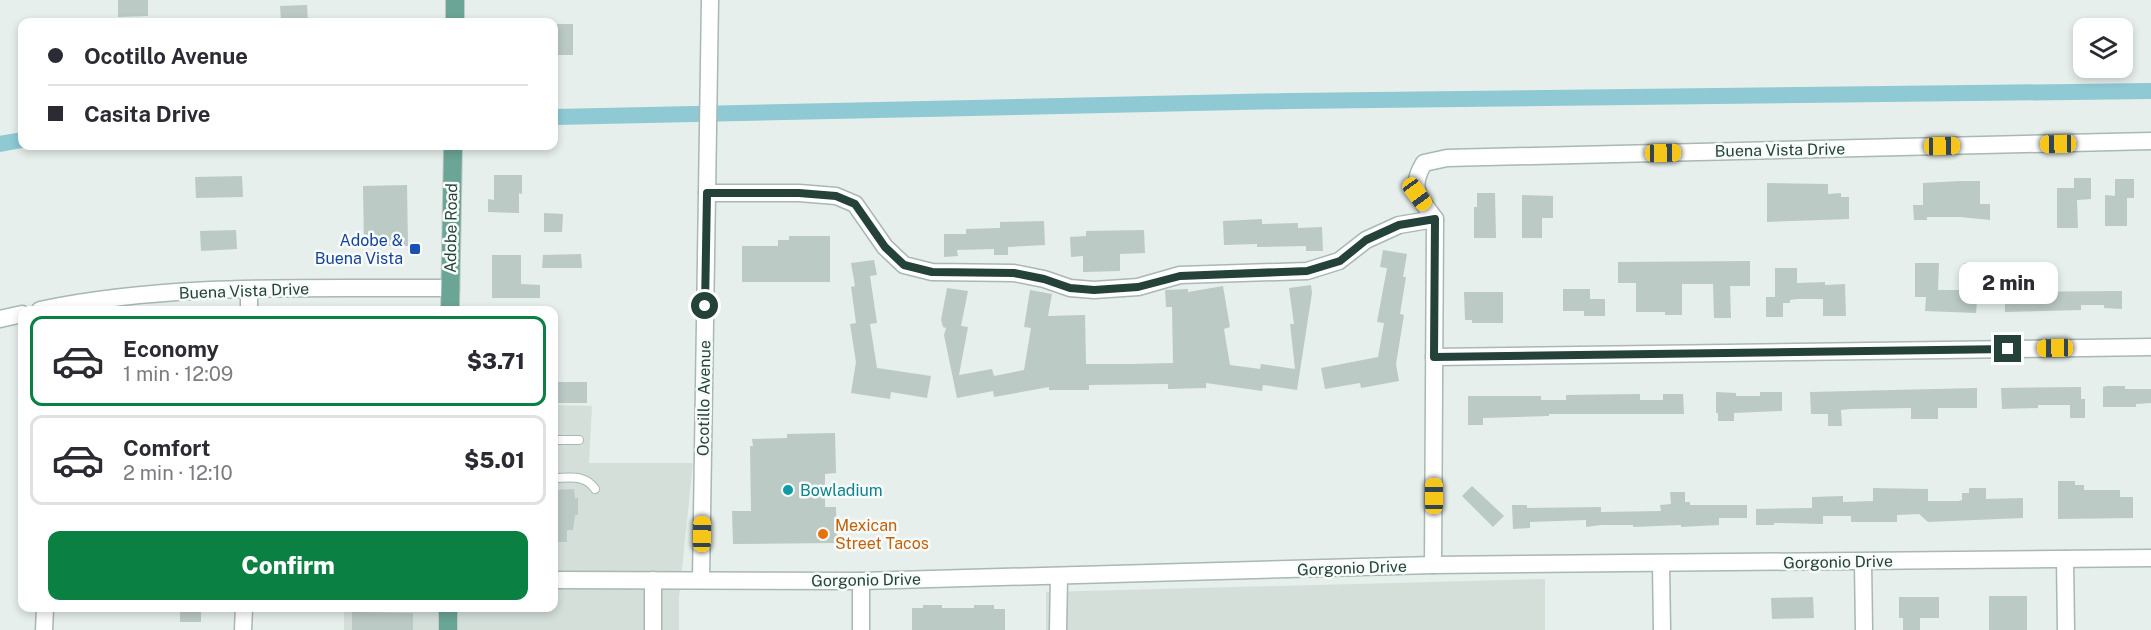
<!DOCTYPE html>
<html lang="en">
<head>
<meta charset="utf-8">
<style>
	:root { --surface:#fff; --page:#f2f2f3; --text:#2b2b33; --muted:#7c7c81; --line:#e1e1e2; --accent:#0b8043 }
	body { margin:0; font-family:"Public Sans",sans-serif; background:var(--page); color:var(--text); height:100vh; display:flex; flex-direction:column; font-size:22px; white-space:nowrap }
	* { box-sizing:border-box; margin:0 }
	p { font-size:20px; color:var(--muted) }
	.icon { flex:none; width:33px; height:33px; fill:none; stroke:currentColor; stroke-width:2; stroke-linecap:round; stroke-linejoin:round }
	.map { position:relative; flex:1; overflow:hidden }
	.panel { position:absolute; left:18px; top:306px; width:540px; height:306px; display:flex; flex-direction:column; background:var(--surface); border-radius:12px; box-shadow:0 3px 9px #0003 }
	.panel>* { flex:none }
	.top-card { position:absolute; left:18px; top:18px; width:540px; height:132px; border-radius:12px; box-shadow:0 3px 9px #0003; display:grid; align-content:center; height:132px; padding:0 30px; background:var(--surface) }
	.fabs { position:absolute; left:2073px; top:18px; display:grid; gap:12px }
	.fabs a { display:grid; place-items:center; width:60px; height:60px; border-radius:12px; background:var(--surface); box-shadow:0 3px 9px #0003; font-size:30px }
	.end { position:absolute; width:27px; height:27px; margin:-14px; border:8px solid #24423a; background:#fff; box-shadow:0 0 0 3px #fff }
	.from { border-radius:50% }
	.bubble { position:absolute; height:42px; border-radius:12px; background:var(--surface); box-shadow:0 3px 9px #0003; font-size:20px; font-weight:800; line-height:42px; text-align:center }
	.car { position:absolute; width:18px; height:36px; margin:-18px -9px; border-radius:8px; box-shadow:0 0 4px 2px #0007; background:linear-gradient(#f5c518 24%,#345 0 40%,#f5c518 0 76%,#345 0 86%,#f5c518 0) }
	.top-card b { display:flex; align-items:center; gap:21px; height:57px; font-size:22px }
	.top-card b+b { border-top:2px solid var(--line) }
	.top-card i { width:15px; height:15px; background:var(--text) }
	ul { padding:10px 0 0; list-style:none }
	li { display:flex; align-items:center; gap:18px; height:90px; margin:0 12px 9px; padding:0 18px; border:3px solid var(--line); border-radius:12px }
	li div { flex:1 }
	li b { display:block; font-size:22px }
	li em { font-style:normal; font-weight:800 }
	li.current { border-color:var(--accent) }
	li>.icon { width:54px; height:54px; stroke-width:1.5 }
	.action { display:flex; gap:12px; margin-top:auto; padding:12px 30px }
	.action a { flex:1; height:69px; border-radius:12px; background:var(--accent); color:#fff; font-size:24px; font-weight:800; line-height:69px; text-align:center }
	.map>svg:first-child { display:block }
	.built { fill:#d4dfda }
	.lines { fill:none; stroke-linecap:round; stroke-linejoin:round }
	.canal { stroke:#8ec9d4; stroke-width:16 }
	.building { fill:#bbcac4 }
	.lane-casing { stroke:#a8b8b2; stroke-width:10 }
	.street-casing { stroke:#a8b8b2; stroke-width:19 }
	.primary-casing { stroke:#c2cac8; stroke-width:20 }
	.lane { stroke:#fff; stroke-width:8 }
	.street { stroke:#fff; stroke-width:16 }
	.primary { stroke:#6aa596; stroke-width:18 }
	.route { stroke:#24423a; stroke-width:8 }
	.transit-dot { fill:#1a4fb4; stroke:#f7fbf9; stroke-width:2 }
	.culture-dot { fill:#0f9aa8; stroke:#f7fbf9; stroke-width:2 }
	.food-dot { fill:#e8710a; stroke:#f7fbf9; stroke-width:2 }
	.labels { text-anchor:middle; dominant-baseline:central; stroke-width:5; stroke-linejoin:round; paint-order:stroke }
	.street-label { font-size:16px; fill:#24423a; stroke:#f7fbf9 }
	.transit-label { font-size:16px; fill:#164399; stroke:#f7fbf9; text-anchor:end }
	.culture-label { font-size:16px; fill:#0d838f; stroke:#f7fbf9; text-anchor:start }
	.food-label { font-size:16px; fill:#c56008; stroke:#f7fbf9; text-anchor:start }
</style>
</head>
<body>
<div class="map">
<svg width="2151" height="630" viewBox="0 0 2151 630">
	<rect width="100%" height="100%" fill="#e6efeb"/>
	<g class="built">
		<polygon points="554,405 592,406 589,463 693,463 679,598 679,630 344,630 344,608 554,608"/>
		<polygon points="1545,579 1545,630 1046,630 1046,592"/>
	</g>
	<g class="lines">
		<g class="canal">
			<polyline points="554,117 1289,101 2151,91"/>
			<polyline points="0,144 22,140"/>
		</g>
	</g>
	<g class="building">
		<polygon points="118,0 148,0 148,16 118,17"/>
		<polygon points="307,5 308,22 281,22 280,6"/>
		<rect x="554" y="24" width="19" height="31"/>
		<polygon points="494,175 522,175 522,194 519,193 519,213 488,212 488,199 494,200"/>
		<polygon points="242,176 243,197 196,198 195,177"/>
		<polygon points="2074,178 2091,178 2091,199 2077,200 2078,228 2057,228 2057,188 2074,188"/>
		<polygon points="2115,179 2134,179 2134,198 2127,198 2127,226 2105,226 2105,195 2115,196"/>
		<polygon points="1960,181 1980,181 1980,204 1990,204 1990,220 1960,217 1927,217 1927,220 1914,220 1913,205 1923,205 1923,183"/>
		<polygon points="1767,183 1828,184 1828,194 1841,193 1841,197 1849,197 1849,219 1767,222"/>
		<polygon points="407,185 408,246 364,246 363,186"/>
		<polygon points="1477,193 1495,193 1496,238 1474,238 1474,207 1477,207"/>
		<polygon points="1522,195 1553,196 1553,218 1542,218 1542,238 1522,238"/>
		<polygon points="544,213 563,214 562,232 544,232"/>
		<polygon points="1262,219 1262,224 1298,223 1298,228 1322,227 1323,251 1306,251 1306,246 1257,247 1257,244 1224,245 1223,221"/>
		<polygon points="1044,221 1045,245 1008,247 1008,255 994,255 994,249 957,250 958,256 944,257 944,234 966,234 966,229 1000,228 1000,222"/>
		<polygon points="236,230 237,249 201,251 200,231"/>
		<polygon points="1144,230 1145,253 1120,254 1120,271 1083,272 1083,256 1071,257 1070,237 1086,236 1086,231"/>
		<polygon points="789,236 830,236 830,282 742,282 742,246 778,246 778,240 789,240"/>
		<polygon points="1383,250 1407,254 1403,277 1406,277 1400,314 1404,315 1396,364 1399,381 1361,388 1360,383 1325,389 1321,368 1378,357 1384,323 1377,322 1387,268 1380,267"/>
		<polygon points="581,254 582,268 542,268 543,255"/>
		<polygon points="492,255 521,255 521,284 540,285 540,298 492,298"/>
		<polygon points="874,260 877,275 870,276 877,323 870,324 877,368 931,376 927,398 891,392 890,399 851,393 856,362 850,324 856,323 851,287 855,286 851,263"/>
		<polygon points="1750,261 1750,286 1730,286 1731,318 1714,318 1713,284 1682,284 1682,315 1665,315 1665,312 1636,312 1636,283 1618,283 1618,262"/>
		<polygon points="1915,263 1939,263 1938,290 1964,290 1964,263 1988,263 1989,297 1985,301 1977,301 1976,313 1925,311 1926,297 1915,297"/>
		<polygon points="1775,268 1797,268 1797,283 1825,282 1825,285 1845,284 1846,316 1823,316 1823,299 1797,299 1790,300 1790,303 1783,303 1783,317 1766,317 1766,297 1775,297"/>
		<polygon points="1311,285 1312,293 1297,390 1263,385 1262,391 1206,383 1206,388 1168,389 1168,384 1089,385 1089,390 1049,390 1049,387 994,397 993,391 957,398 944,335 946,328 943,327 941,320 947,288 968,291 961,326 968,327 959,375 992,369 994,376 1024,370 1031,328 1024,327 1030,290 1052,294 1048,316 1085,315 1086,364 1130,364 1173,363 1172,307 1166,307 1165,290 1188,289 1188,292 1223,286 1230,327 1224,329 1230,365 1260,369 1261,364 1295,369 1290,324 1294,324 1289,288"/>
		<polygon points="1563,289 1590,289 1590,299 1605,299 1605,316 1584,316 1584,311 1563,311"/>
		<polygon points="2122,291 2122,309 2104,308 2104,305 2081,305 2081,310 2005,312 2005,292"/>
		<polygon points="1464,292 1503,292 1503,323 1472,323 1472,320 1465,320"/>
		<rect x="554" y="382" width="33" height="21"/>
		<polygon points="2107,386 2125,386 2125,389 2151,389 2151,403 2136,404 2136,407 2103,407 2103,387"/>
		<polygon points="2081,387 2081,399 2085,399 2085,418 2070,418 2070,405 2038,405 2038,408 2002,409 2001,388"/>
		<polygon points="1977,388 1977,408 1938,408 1938,419 1911,419 1911,408 1851,409 1841,410 1842,426 1828,426 1828,414 1811,414 1810,392"/>
		<polygon points="1716,392 1736,393 1736,396 1760,396 1760,392 1782,392 1782,411 1734,413 1734,421 1718,421 1718,413 1716,413"/>
		<polygon points="1640,394 1640,400 1663,400 1663,394 1683,394 1684,414 1549,414 1549,416 1483,418 1483,425 1468,425 1468,396 1541,396 1541,400 1566,400 1566,395"/>
		<polygon points="835,433 836,473 825,474 825,507 836,507 837,543 733,544 732,511 751,511 750,446 753,446 752,439 787,438 787,434"/>
		<polygon points="2058,481 2075,481 2075,485 2084,485 2084,490 2120,490 2120,497 2133,497 2133,518 2058,519"/>
		<polygon points="1472,486 1504,516 1493,527 1462,496"/>
		<polygon points="1873,488 1928,489 1928,501 1959,501 1962,500 1962,493 1969,493 1969,488 1986,488 1986,499 2023,498 2023,518 1928,522 1919,514 1897,515 1897,522 1851,522 1851,516 1823,516 1823,524 1774,523 1774,525 1756,525 1756,509 1812,508 1812,497 1843,496 1843,502 1873,501"/>
		<polygon points="574,489 575,498 578,498 578,515 575,515 573,530 567,530 567,542 554,542 554,490"/>
		<polygon points="1670,492 1685,492 1685,502 1690,502 1690,505 1747,505 1747,518 1719,518 1719,525 1698,526 1681,527 1681,525 1633,527 1633,525 1601,525 1586,527 1586,520 1530,522 1530,528 1513,529 1512,505 1527,505 1527,508 1601,507 1601,512 1661,511 1660,505 1671,504"/>
		<rect x="1989" y="596" width="38" height="34"/>
		<polygon points="1813,597 1814,618 1772,619 1771,598"/>
		<polygon points="1899,597 1939,597 1939,618 1920,618 1920,630 1903,630 1903,618 1899,618"/>
		<polygon points="923,605 942,605 942,608 974,608 974,605 994,605 994,609 1005,609 1005,630 912,630 912,608 923,608"/>
		<rect x="180" y="608" width="21" height="14"/>
		<polygon points="352,612 413,613 413,630 352,630"/>
	</g>
	<g class="lines">
		<g class="lane-casing">
			<g id="lane">
				<polyline points="554,440 579,440"/>
				<path d="M 554,478 C 570,478 585,474 595,489"/>
			</g>
		</g>
		<g class="street-casing">
			<g id="street">
				<polyline points="707,193 799,193 836,196 855,204 885,247 904,265 932,272 1014,273 1044,279 1070,288 1094,290 1138,287 1180,275 1307,271 1339,261 1366,240 1399,225 1435,219"/>
				<path d="M 40,310 C 174,282 314,289 451,288"/>
				<polyline points="249,310 249,290"/>
				<polyline points="0,319 22,314"/>
				<polyline points="1434,357 2151,347"/>
				<polyline points="2065,559 2066,630"/>
				<polyline points="1863,562 1864,630"/>
				<polyline points="1661,564 1662,630"/>
				<path d="M 1433,565 L 1435,219 C 1420,198 1408,189 1424,163 L 1447,158 L 2151,141"/>
				<polyline points="554,580 861,581 1433,565 2151,558"/>
				<polyline points="701,580 710,0"/>
				<polyline points="44,630 45,608"/>
				<polyline points="243,630 244,608"/>
				<polyline points="653,630 653,580"/>
				<polyline points="861,630 861,581"/>
				<polyline points="1058,630 1059,577"/>
			</g>
		</g>
		<g class="primary-casing">
			<g id="primary">
				<polyline points="455,22 455,0"/>
				<polyline points="450,310 453,146"/>
				<polyline points="448,630 448,608"/>
			</g>
		</g>
		<use href="#lane" class="lane"/>
		<use href="#street" class="street"/>
		<use href="#primary" class="primary"/>
	</g>
	<g class="lines">
		<polyline class="route" points="705,306 707,193 799,193 836,196 855,204 885,247 904,265 932,272 1014,273 1044,279 1070,288 1094,290 1138,287 1180,276 1307,271 1340,261 1366,240 1399,225 1435,219 1434,357 2008,349"/>
	</g>
	<rect class="transit-dot" x="409" y="243" width="12" height="12" rx="3"/>
	<circle class="culture-dot" cx="788" cy="490" r="6"/>
	<circle class="food-dot" cx="823" cy="534" r="6"/>
	<g class="labels">
		<g class="street-label">
			<text transform="translate(1780 150) rotate(-1)">Buena Vista Drive</text>
			<text transform="translate(451 228) rotate(-89)">Adobe Road</text>
			<text transform="translate(244 291) rotate(-2)">Buena Vista Drive</text>
			<text transform="translate(704 398) rotate(-89)">Ocotillo Avenue</text>
			<text transform="translate(1838 562) rotate(-1)">Gorgonio Drive</text>
			<text transform="translate(1352 568) rotate(-2)">Gorgonio Drive</text>
			<text transform="translate(866 580) rotate(-1)">Gorgonio Drive</text>
		</g>
		<g class="transit-label">
			<text x="403" y="240">Adobe &amp;<tspan x="403" dy="18">Buena Vista</tspan></text>
		</g>
		<g class="culture-label">
			<text x="800" y="490">Bowladium</text>
		</g>
		<g class="food-label">
			<text x="835" y="525">Mexican<tspan x="835" dy="18">Street Tacos</tspan></text>
		</g>
	</g>
</svg>
<div class="fabs">
<a><svg class="icon" aria-label="layers" viewBox="0 0 24 24"><path d="M12 4l9 5-9 5-9-5zM3 14l9 5 9-5"/></svg></a>
</div>
<i class="end from" style="left:705px;top:306px"></i>
<i class="end" style="left:2008px;top:349px"></i>
<div class="bubble" style="left:1959px;top:262px;width:99px">2 min</div>
<i class="car" style="left:2058px;top:144px;rotate:269deg"></i>
<i class="car" style="left:1942px;top:146px;rotate:89deg"></i>
<i class="car" style="left:1663px;top:153px;rotate:89deg"></i>
<i class="car" style="left:1417px;top:194px;rotate:144deg"></i>
<i class="car" style="left:2055px;top:348px;rotate:269deg"></i>
<i class="car" style="left:1434px;top:496px;rotate:0deg"></i>
<i class="car" style="left:702px;top:534px;rotate:1deg"></i>
<div class="top-card">
<b><i class="from"></i>Ocotillo Avenue</b>
<b><i></i>Casita Drive</b>
</div>
<section class="panel">
<ul>
<li class="current"><svg class="icon" aria-label="car" viewBox="0 0 24 24"><path d="M5 17H2v-5l4-1 3-4h7l3 4 3 1v5h-3M9 17h6M6 11h13"/><circle cx="7" cy="17" r="2"/><circle cx="17" cy="17" r="2"/></svg><div><b>Economy</b><p>1 min · 12:09</p></div><em>$3.71</em></li>
<li><svg class="icon" aria-label="car" viewBox="0 0 24 24"><path d="M5 17H2v-5l4-1 3-4h7l3 4 3 1v5h-3M9 17h6M6 11h13"/><circle cx="7" cy="17" r="2"/><circle cx="17" cy="17" r="2"/></svg><div><b>Comfort</b><p>2 min · 12:10</p></div><em>$5.01</em></li>
</ul>
<div class="action"><a>Confirm</a></div>
</section>
</div>
</body>
</html>
